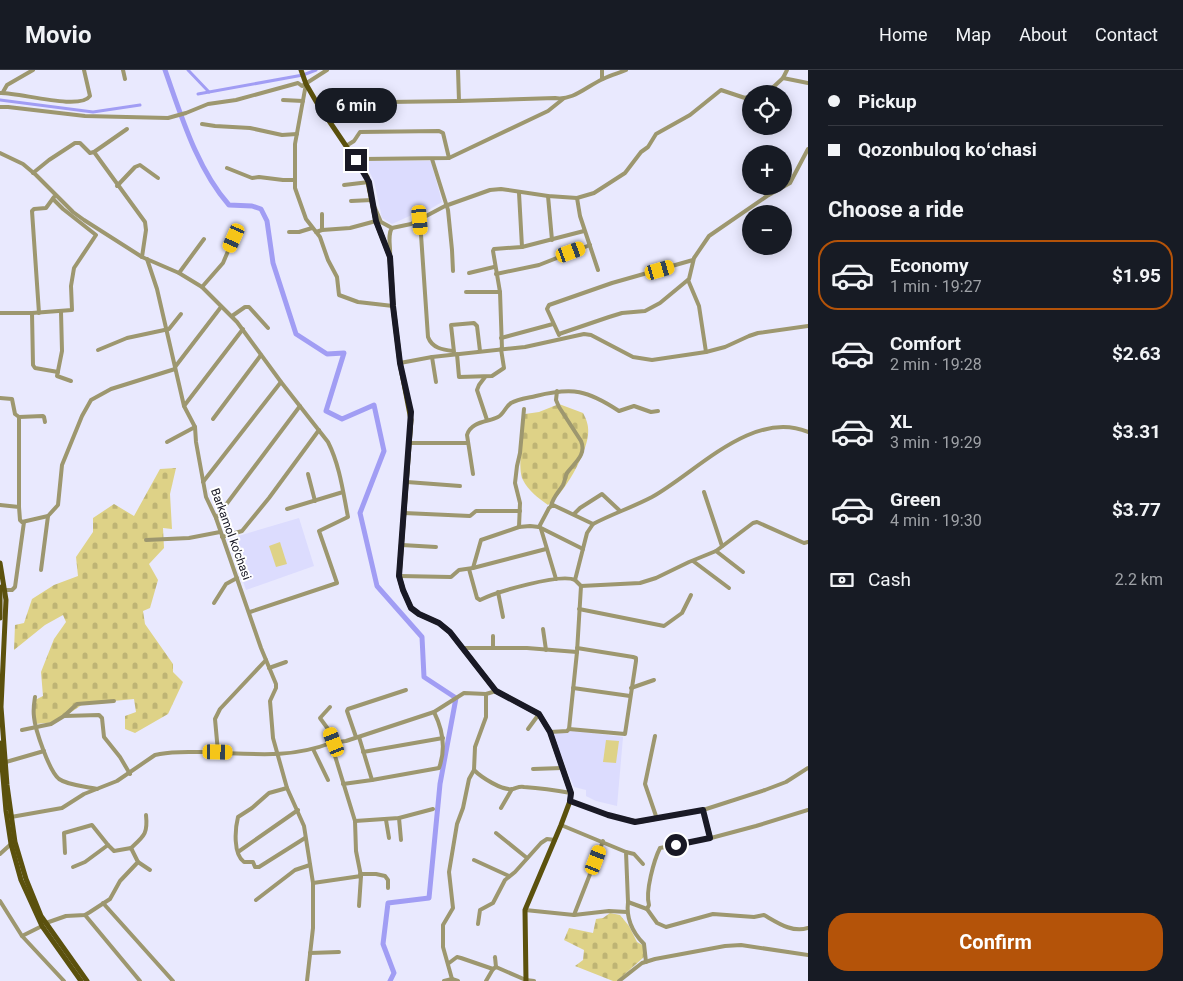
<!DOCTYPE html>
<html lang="en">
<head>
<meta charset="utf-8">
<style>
	:root { --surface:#171b24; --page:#242831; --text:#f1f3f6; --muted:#9ea1a6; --line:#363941; --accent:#b45309 }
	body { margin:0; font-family:Roboto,sans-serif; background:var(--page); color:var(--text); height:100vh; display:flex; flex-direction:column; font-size:19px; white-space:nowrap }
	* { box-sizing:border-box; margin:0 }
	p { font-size:16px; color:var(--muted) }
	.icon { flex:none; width:28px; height:28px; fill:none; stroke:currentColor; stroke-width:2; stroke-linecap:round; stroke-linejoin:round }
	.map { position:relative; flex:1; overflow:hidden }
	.side { display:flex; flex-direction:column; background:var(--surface); width:375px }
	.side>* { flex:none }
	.guide { display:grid; align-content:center; height:110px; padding:0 20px; background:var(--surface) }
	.tools { position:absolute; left:742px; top:15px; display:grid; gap:10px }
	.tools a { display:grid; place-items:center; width:50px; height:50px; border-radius:50%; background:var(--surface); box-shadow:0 2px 12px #0003; font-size:25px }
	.end { position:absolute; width:22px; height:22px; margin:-11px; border:6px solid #191925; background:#fff; box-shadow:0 0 0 2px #fff }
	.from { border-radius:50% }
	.bubble { position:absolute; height:35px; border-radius:18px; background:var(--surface); box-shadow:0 2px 12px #0003; font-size:16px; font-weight:700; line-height:35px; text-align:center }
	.car { position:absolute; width:15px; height:30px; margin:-15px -8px; border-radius:6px; box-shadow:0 0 4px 1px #0007; background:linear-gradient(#f5c518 24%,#345 0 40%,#f5c518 0 76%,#345 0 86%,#f5c518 0) }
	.guide b { display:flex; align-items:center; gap:18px; height:48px; font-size:19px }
	.guide b+b { border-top:1px solid var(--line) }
	.guide i { width:12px; height:12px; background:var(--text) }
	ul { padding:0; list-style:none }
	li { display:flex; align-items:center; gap:15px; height:70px; margin:0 10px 8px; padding:0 10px; border:2px solid transparent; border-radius:20px }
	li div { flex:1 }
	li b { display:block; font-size:19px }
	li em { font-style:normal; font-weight:700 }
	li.selected { border-color:var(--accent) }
	li>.icon { width:45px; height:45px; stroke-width:1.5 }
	h2 { padding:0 20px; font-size:22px; line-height:60px }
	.pay { display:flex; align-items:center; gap:12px; height:55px; padding:0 20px; font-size:19px }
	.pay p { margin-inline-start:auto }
	.cta { display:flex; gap:10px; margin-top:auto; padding:10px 20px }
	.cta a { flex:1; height:58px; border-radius:20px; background:var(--accent); color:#fff; font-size:20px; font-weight:700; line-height:58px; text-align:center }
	header { display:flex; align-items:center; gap:30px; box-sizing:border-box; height:70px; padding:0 25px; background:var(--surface); border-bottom:1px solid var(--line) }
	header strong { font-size:24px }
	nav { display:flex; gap:28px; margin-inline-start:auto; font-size:18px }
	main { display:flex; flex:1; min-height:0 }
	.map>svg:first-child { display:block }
	.built { fill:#dcdcfe }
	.cemetery { fill:url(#cemetery-stones) }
	.pitch { fill:#ded287 }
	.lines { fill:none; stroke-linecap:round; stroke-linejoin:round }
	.canal { stroke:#a19df4; stroke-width:3 }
	.river { stroke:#a19df4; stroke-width:5 }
	.minor { stroke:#9d976f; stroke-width:4 }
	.major { stroke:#5b510d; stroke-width:5 }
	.route { stroke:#191925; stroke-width:6 }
	.labels { text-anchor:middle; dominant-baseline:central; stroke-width:4; stroke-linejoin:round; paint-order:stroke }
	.street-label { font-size:12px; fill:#191925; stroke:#fff }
</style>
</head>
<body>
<header>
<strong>Movio</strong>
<nav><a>Home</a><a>Map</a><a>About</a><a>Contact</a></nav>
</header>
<main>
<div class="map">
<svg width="808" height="911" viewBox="0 0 808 911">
	<defs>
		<pattern id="cemetery-stones" width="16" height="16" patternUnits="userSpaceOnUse" patternTransform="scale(1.25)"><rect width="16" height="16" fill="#ded287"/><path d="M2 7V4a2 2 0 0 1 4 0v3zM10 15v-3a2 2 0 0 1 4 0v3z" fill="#beb474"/></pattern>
	</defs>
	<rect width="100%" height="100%" fill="#e9e9fe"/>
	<g class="built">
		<polygon points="364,91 431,91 442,132 420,145 414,144 392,154 382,148 374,111"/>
		<polygon points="299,448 314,496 246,520 228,469"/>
		<polygon points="569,660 623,667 617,736 596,731 586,726 586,720 574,717 551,661"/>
	</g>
	<g class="cemetery">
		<path d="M 559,334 L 583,343 C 587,350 589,357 588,365 C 586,385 564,424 548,435 C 538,428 528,420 523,410 C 517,400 523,357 525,344 L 539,342 Z"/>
		<polygon points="176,398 170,424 172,459 163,458 164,478 149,494 158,510 150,538 143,541 145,554 173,594 173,602 183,612 168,644 135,663 125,659 125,646 136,642 134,629 83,634 57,652 35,654 33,631 43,626 41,602 54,569 66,552 63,545 45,555 14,580 15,555 24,553 32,529 54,515 78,506 76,487 93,462 93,448 114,434 134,446 160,399"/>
		<polygon points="610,843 620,845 629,856 637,872 644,876 644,887 617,911 613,911 575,896 583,890 584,880 564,870 569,858 593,863 596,849 603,848"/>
	</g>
	<g class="pitch">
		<polygon points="280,472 287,494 276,497 269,476"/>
		<polygon points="606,670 619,671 616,693 603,692"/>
	</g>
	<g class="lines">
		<g class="canal">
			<polyline points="188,0 209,22"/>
			<polyline points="198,24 303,5 316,0"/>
			<polyline points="0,30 93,42 140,35"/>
		</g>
		<path class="river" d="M 165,0 C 181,45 197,99 229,135 L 252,136 L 261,139 L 267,151 L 273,193 L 296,264 L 327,284 L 344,283 L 326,341 L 342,349 L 374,335 L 384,381 L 360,443 L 377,516 L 422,567 L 424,607 L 456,628 L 440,714 L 429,828 L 388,833 L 383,874 L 394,903 L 390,911"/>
		<g class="minor">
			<polyline points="123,0 125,9"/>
			<polyline points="458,0 459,31"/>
			<polyline points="602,0 602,9"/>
			<polyline points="783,8 808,13"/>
			<polyline points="306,14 295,74 295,118 306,149 320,167 328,190 337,207 339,225 358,232 393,236"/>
			<polyline points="3,22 7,15 33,0"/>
			<path d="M 0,23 C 18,22 80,41 90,26 L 84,0"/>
			<polyline points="764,24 767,23 783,8 787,0"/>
			<polyline points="283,30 303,31"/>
			<path d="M 317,33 L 459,31 L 555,28 C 573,31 587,16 603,9 C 611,5 619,3 626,0"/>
			<polyline points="0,37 8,37 85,46 168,48 186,43 208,34 236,30 298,13 302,16 327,0"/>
			<polyline points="202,54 215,56 250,58 282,65 297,64"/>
			<polyline points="346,76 354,71 360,62 439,61 443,63 449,88"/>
			<polyline points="94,82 127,59"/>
			<path d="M 0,83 L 23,94 L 36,105 L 73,142 L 84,150 L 142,187 L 179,203 L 202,217 L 237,252 L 281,312 L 328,372 C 340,396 343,422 348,447 L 319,461 L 337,513 L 250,542"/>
			<polyline points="432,89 448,140 452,180 453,201"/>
			<polyline points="356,91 363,89 449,88 548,41 563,29"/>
			<polyline points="227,98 252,108 259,107 283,110 294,110"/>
			<polyline points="33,103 49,90 75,73 80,73 90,83 94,82 145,152 146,160 142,187"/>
			<polyline points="344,115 369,112"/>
			<polyline points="117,116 135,97 140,95 158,108"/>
			<polyline points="519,123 522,177"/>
			<polyline points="548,126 552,170"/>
			<polyline points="577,128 580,146 598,200"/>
			<polyline points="351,131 372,130"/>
			<polyline points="375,138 381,152 392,158"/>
			<polyline points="322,144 322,160"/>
			<path d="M 420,150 L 428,267 C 432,278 443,280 453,281"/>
			<polyline points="289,162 299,162 312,158"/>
			<polyline points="316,162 322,160 350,158 376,151"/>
			<path d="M 390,186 C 391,177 387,165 392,158 L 411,154 L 445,136 L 490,120 L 501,119 L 548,126 L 577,128 L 594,123 L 625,103 L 641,82 L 648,77 L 656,64 L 690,45 L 721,20 L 745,28 L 751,26"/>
			<polyline points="147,189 157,219 184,336 195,357 196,372 206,427 216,448 261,578 276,614 276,618 270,631 273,668 287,718 304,756 313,813 313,858 307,911"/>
			<polyline points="179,203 204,169"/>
			<polyline points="469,203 494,197"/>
			<polyline points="496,204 539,195 590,175"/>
			<polyline points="688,210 699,236 706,282"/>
			<polyline points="202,217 223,193 234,167"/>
			<polyline points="466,222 500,222"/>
			<polyline points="61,242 62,281 57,306 71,311"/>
			<polyline points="0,243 32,243 72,240 71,216 74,198 96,165 63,139 53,129"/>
			<polyline points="32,243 33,295 35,298 58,302"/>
			<polyline points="39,243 32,141 34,139 46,138 54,127"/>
			<polyline points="232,246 245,237 249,237 268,258"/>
			<polyline points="559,264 609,247 622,243 645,241 660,233 689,209 694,188 709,166 767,126 790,113 808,79"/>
			<polyline points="559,265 547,239 549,235 612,213 693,190"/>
			<polyline points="501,268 553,254"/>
			<polyline points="502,279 500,222 493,181 494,179 522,177 584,161"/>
			<polyline points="98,280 127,268 169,259 181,244"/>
			<polyline points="454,282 451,255 474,253 477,256 480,281"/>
			<polyline points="457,284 459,307 492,306 504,298 501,279"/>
			<polyline points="432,287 436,312"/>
			<polyline points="400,293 432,287 525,277 584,264 591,265 633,287 652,290 706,282 725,277 749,266 758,263 808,256"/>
			<polyline points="175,297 221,237"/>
			<polyline points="485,307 479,315 477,320 487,350"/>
			<polyline points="0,328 12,329 15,344 19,347"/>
			<polyline points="184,336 243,259"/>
			<polyline points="213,349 261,285"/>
			<polyline points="167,372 195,357"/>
			<polyline points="410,373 468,373"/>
			<polyline points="308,404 315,431"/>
			<path d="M 473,404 L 467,365 C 471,351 489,352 498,347 C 504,344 505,337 511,333 C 518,329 528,328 536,326 C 573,317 587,320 619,341 L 634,336 L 651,342 L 658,341"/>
			<polyline points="203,412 281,312"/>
			<polyline points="407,412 460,416"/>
			<polyline points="704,422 722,476"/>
			<polyline points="0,435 19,437 20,450 22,452 48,446 58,435 62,395 82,346 91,330 111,319 175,299"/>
			<path d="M 551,436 C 553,427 558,423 563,415 C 565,411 565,407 567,403 C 574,393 587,385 581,371 L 559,337 L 556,330 L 557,321"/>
			<polyline points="19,437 19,347 43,346 44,347 45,352"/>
			<polyline points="287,439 343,422"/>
			<polyline points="404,443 470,446 476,441 520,441"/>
			<polyline points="574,444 580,438 602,424 619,440"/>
			<polyline points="216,448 300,336"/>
			<polyline points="519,457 520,433 515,413 517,396 520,383 524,339"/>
			<polyline points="539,457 549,438 553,435 593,454"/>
			<polyline points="541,459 556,509"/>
			<polyline points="222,467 242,461 269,428 319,360"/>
			<polyline points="146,470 189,468 220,462"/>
			<polyline points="402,475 436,477"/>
			<polyline points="716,481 743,502"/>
			<polyline points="693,491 729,518"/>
			<polyline points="473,498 481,470 519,457 530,456 539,457 583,479"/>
			<path d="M 469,499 L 477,528 L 480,530 C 496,522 560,503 575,510 C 577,512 579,514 581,516 L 640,513 L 656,508 L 689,492 L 716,481 L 753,453 L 757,452 L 804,473 L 808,472"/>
			<polyline points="41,500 48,446"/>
			<polyline points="399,506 451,507 459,500 473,498 546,479"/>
			<path d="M 575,510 L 587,463 L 593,454 C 612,444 633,437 652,427 C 697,402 752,339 808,362"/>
			<polyline points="5,520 12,520 15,517 24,452"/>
			<polyline points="498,522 503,547"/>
			<polyline points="214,533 226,514 237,508"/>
			<polyline points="579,539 664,556 682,543 691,525"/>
			<polyline points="543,559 546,580"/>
			<polyline points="493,566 493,578"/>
			<polyline points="464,578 527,578 577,582"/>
			<polyline points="269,598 286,592"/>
			<polyline points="573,618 630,626"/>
			<polyline points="631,618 654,610"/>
			<path d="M 496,621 L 486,624 L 486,647 L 475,677 L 474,700 C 481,707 502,721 513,719 C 517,718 519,716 524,717 C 540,718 555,720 571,723"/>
			<path d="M 35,627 C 34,633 33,640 34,647 C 35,659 49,701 59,709 C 69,716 86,716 97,719"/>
			<polyline points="330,637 320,648 328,659 334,672"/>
			<polyline points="64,646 77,634 114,631"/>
			<polyline points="528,659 539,644"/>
			<polyline points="569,659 625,664 636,591 636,588 633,587 577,578"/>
			<polyline points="22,660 51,654 64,646 99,645 102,648 104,667 120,687 130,704"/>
			<polyline points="550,662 567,661 569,659 577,582 581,516"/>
			<polyline points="655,666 645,714 657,749"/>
			<polyline points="356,667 347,641 348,639 406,620"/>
			<polyline points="331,673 346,671 434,642 464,623 486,624"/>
			<polyline points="313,679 328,710"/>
			<polyline points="218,682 215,649 220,639 266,590"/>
			<polyline points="363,682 443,668"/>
			<polyline points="6,692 44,681"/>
			<polyline points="533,699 562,698"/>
			<path d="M 372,710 L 439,698 C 446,679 443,660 434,642"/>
			<polyline points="343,714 372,710 359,667"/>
			<path d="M 287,718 L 269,723 L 252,738 L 238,747 C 235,759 233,784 244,792 L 253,792 L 255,797 L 259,797 L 305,768"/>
			<polyline points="570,731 608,745 639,752 703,740 765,720 786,712 808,698"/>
			<polyline points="501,738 512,719"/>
			<path d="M 11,747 L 62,738 L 84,724 L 117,711 L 155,685 L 160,684 C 174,681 188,682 202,682 C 248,683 286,690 331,673 L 355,751 L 356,781 L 361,806"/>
			<polyline points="399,748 401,770"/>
			<polyline points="386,750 389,768"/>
			<polyline points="355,751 399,748 433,739"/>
			<path d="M 561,755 L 626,782 L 628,832 L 647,839 L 649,835 C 645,822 654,790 660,778 L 711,768 L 703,740"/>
			<polyline points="496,763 527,788"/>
			<polyline points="711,768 756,756 808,740"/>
			<path d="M 131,778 C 144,766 148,764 146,745"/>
			<polyline points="238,782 298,740"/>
			<polyline points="626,782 634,784 643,794"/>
			<polyline points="0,784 11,774"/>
			<polyline points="474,790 509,806"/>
			<polyline points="138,792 150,800"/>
			<polyline points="73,797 85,792 108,775"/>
			<polyline points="360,804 376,804 385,806 388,810 388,818"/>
			<polyline points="313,813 361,806 359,836"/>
			<polyline points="256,830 295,800 310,795"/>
			<polyline points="0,831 22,866 42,856"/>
			<path d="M 628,832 C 626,849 632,862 644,874 L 646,892"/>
			<polyline points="103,833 173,911"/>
			<path d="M 647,839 L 657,853 L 666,857 L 713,844 L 754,847 L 764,845 C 778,853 792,863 808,858"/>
			<polyline points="525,840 574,845 609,841 627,842"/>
			<polyline points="85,845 140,911"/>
			<polyline points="574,845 603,771"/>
			<polyline points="46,853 66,846 85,845 90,842 110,829 120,811 138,792 131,778 114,781 108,775 92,755 64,763 65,783"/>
			<polyline points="478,854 480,840 493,833 505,810 515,802 541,773 547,769 555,770"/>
			<polyline points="22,866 64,911"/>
			<polyline points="310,883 339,882"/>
			<polyline points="495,887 496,897"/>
			<polyline points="449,893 457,887 461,888 493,899"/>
			<polyline points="452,909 443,877 443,855 453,838 449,802 457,754 463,738 469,709 474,700"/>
			<polyline points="444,911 452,909 458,911"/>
			<polyline points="486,911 493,899 496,897 526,910 534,911"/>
			<polyline points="619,911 642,893 655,889 725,876 741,875 808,885"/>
		</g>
		<g class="major">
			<polyline points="301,0 306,14 317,33 367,107 376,151 390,187 393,236 400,293 411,350 399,506 403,520 411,538 419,544 439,553 450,562 496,621 539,644 550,662 571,723 570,731 561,755 525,840 526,911"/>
			<polyline points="0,493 6,530 1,637 7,715 15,772 26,809 41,846 87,911"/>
			<polyline points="0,517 0,548"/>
			<polyline points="0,673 6,741 11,774 21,810 42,856 81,911"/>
		</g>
	</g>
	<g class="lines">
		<polyline class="route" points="356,90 369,112 376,151 390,187 393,236 400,293 411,342 399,506 403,520 411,538 419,544 439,553 450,562 496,621 539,644 550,662 571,723 570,731 608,745 635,752 703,740 710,768 676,775"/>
	</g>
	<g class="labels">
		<g class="street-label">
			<text transform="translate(231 464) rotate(70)">Barkamol ko'chasi</text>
		</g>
	</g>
</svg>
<div class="tools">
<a><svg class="icon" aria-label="locate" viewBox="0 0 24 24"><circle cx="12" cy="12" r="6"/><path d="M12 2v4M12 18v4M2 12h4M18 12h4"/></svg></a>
<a>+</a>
<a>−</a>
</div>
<i class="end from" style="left:676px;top:775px"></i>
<i class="end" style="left:356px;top:90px"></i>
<div class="bubble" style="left:315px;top:18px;width:82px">6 min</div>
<i class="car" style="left:420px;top:150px;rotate:175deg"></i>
<i class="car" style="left:234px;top:168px;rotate:204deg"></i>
<i class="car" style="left:571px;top:182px;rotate:70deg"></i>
<i class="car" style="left:660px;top:200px;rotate:74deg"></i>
<i class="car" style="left:334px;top:672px;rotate:339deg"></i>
<i class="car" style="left:218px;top:682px;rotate:91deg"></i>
<i class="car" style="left:596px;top:790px;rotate:21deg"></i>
</div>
<section class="side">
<div class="guide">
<b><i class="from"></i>Pickup</b>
<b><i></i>Qozonbuloq koʻchasi</b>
</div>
<h2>Choose a ride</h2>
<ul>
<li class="selected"><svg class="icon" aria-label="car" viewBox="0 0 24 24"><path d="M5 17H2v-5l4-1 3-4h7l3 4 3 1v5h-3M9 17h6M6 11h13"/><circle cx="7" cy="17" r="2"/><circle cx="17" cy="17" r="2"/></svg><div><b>Economy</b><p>1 min · 19:27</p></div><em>$1.95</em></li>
<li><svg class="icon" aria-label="car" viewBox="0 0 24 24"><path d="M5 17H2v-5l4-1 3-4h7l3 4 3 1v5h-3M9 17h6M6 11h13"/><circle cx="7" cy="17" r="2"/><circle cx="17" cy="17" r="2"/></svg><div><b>Comfort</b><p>2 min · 19:28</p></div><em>$2.63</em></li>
<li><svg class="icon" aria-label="car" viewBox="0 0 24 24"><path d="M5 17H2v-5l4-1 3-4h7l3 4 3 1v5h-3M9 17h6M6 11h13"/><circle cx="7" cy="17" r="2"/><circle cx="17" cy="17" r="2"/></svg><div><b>XL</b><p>3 min · 19:29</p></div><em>$3.31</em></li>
<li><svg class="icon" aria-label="car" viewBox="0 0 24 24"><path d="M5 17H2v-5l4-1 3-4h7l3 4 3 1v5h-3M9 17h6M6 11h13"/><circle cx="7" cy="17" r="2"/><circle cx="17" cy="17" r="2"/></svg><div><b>Green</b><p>4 min · 19:30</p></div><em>$3.77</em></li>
</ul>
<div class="pay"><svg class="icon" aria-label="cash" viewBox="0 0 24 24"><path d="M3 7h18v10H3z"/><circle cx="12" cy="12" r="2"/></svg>Cash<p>2.2 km</p></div>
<div class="cta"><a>Confirm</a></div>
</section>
</main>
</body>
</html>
